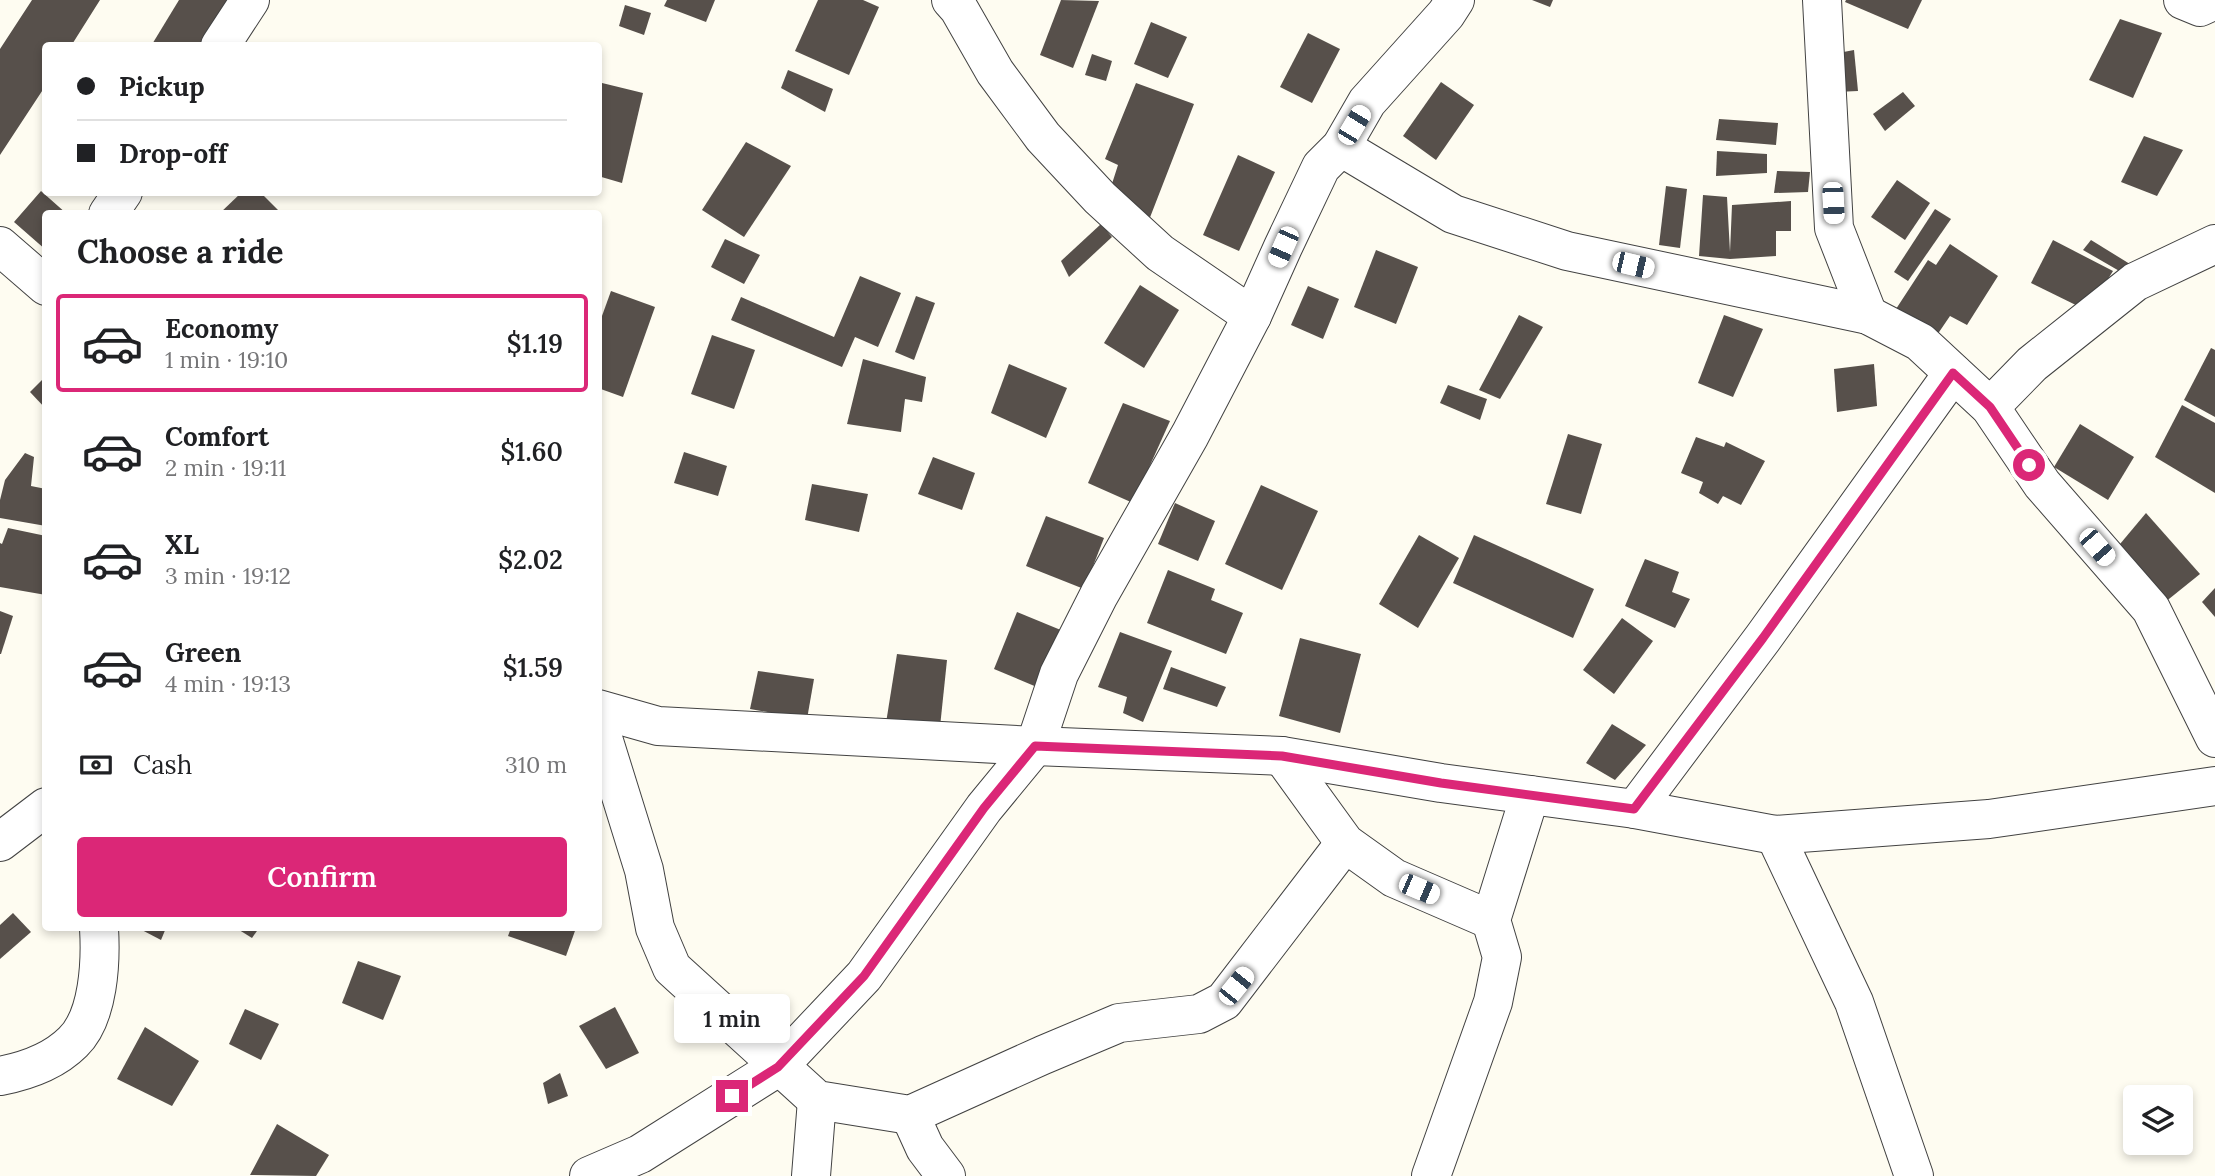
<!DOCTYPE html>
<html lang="en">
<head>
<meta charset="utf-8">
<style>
	:root { --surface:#fff; --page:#f6f6f6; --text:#202124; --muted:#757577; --line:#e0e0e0; --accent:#db2777 }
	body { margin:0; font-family:Lora,serif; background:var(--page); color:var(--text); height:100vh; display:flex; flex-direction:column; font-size:26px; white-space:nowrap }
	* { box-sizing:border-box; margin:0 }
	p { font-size:23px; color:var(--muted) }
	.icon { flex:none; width:38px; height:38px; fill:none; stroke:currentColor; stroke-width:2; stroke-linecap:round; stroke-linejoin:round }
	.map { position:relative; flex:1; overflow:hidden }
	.details { position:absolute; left:42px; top:210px; width:560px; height:721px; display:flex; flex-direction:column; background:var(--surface); border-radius:7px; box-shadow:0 4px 10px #0003 }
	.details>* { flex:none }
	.top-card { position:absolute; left:42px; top:42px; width:560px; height:154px; border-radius:7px; box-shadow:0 4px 10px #0003; display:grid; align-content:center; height:154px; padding:0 35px; background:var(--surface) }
	.buttons { position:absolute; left:2123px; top:1085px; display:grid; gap:14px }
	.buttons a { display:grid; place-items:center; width:70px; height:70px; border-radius:7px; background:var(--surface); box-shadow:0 4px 10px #0003; font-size:35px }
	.end { position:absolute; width:32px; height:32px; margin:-16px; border:9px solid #db2777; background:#fff; box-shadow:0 0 0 4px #fff }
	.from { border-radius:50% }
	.bubble { position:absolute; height:49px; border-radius:7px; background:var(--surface); box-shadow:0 4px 10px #0003; font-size:23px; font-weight:600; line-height:49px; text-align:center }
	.car { position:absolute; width:21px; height:42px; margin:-21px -10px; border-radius:9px; box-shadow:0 0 5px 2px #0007; background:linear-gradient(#fff 24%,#345 0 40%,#fff 0 76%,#345 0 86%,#fff 0) }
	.top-card b { display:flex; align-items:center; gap:24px; height:66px; font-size:26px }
	.top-card b+b { border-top:2px solid var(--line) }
	.top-card i { width:18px; height:18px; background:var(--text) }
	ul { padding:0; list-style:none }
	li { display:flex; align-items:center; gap:21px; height:98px; margin:0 14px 10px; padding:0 21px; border:4px solid transparent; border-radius:7px }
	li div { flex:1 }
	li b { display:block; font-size:26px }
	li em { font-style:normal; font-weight:600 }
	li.on { border-color:var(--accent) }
	li>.icon { width:63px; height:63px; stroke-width:1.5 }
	h2 { padding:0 35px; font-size:32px; line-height:84px }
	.pay { display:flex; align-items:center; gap:18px; height:77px; padding:0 35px; font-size:26px }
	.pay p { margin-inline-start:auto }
	.cta { display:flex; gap:14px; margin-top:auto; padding:14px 35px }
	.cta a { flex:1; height:80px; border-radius:7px; background:var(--accent); color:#fff; font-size:28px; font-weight:600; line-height:80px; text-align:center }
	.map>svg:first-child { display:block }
	.building { fill:#57504b }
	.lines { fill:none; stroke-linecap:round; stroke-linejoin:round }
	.minor-casing { stroke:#424242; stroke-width:40 }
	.minor { stroke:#fff; stroke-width:38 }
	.route { stroke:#db2777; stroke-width:9 }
</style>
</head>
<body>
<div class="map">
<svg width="2215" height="1176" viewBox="0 0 2215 1176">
	<rect width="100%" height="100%" fill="#fefcf1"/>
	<g class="building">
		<polygon points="32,0 100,0 71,46 46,46 46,85 0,155 0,49"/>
		<polygon points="179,0 239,0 211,46 151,46"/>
		<polygon points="667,0 715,0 706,22 664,6"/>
		<polygon points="818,0 863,0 879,7 849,75 795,51"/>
		<polygon points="1061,0 1099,1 1073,68 1040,55"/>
		<polygon points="1532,0 1553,0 1550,7"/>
		<polygon points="1846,0 1922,0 1908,29 1845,2"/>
		<polygon points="625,5 651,13 644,35 619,26"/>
		<polygon points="2120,19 2162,33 2133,98 2089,80"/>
		<polygon points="1151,22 1187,37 1168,78 1134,64"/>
		<polygon points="1308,33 1340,49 1312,103 1280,87"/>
		<polygon points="1854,50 1858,91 1836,92 1833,54"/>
		<polygon points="1092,54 1112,61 1106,81 1085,75"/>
		<polygon points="788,70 833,89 825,112 781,88"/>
		<polygon points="598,82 643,93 622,183 598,176"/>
		<polygon points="1441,82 1474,105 1436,160 1403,136"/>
		<polygon points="1136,83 1194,104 1149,220 1110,190 1118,165 1105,159"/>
		<polygon points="1903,92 1915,106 1885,131 1873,114"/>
		<polygon points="1719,119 1778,123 1776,145 1716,140"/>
		<polygon points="2144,136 2183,150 2157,196 2121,182"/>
		<polygon points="746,142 791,166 744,237 702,210"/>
		<polygon points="1717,151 1767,154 1767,173 1716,176"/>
		<polygon points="1238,155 1275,172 1239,251 1203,235"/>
		<polygon points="1777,171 1810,172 1808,192 1774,193"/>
		<polygon points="1897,180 1930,203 1905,240 1871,217"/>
		<polygon points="1666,186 1687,189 1680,248 1659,245"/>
		<polygon points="41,191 67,214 46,214 46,250 14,222"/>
		<polygon points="242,192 260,192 282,214 219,214"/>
		<polygon points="1703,195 1727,197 1730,252 1732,205 1791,201 1791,231 1776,231 1776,256 1730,259 1699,256"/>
		<polygon points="1935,209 1951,219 1908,281 1894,272"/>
		<polygon points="1101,224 1112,237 1069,277 1061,261"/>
		<polygon points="725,239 760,255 744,284 711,267"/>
		<polygon points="2053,240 2113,271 2088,311 2031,283"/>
		<polygon points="2091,240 2138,269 2128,276 2083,250"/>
		<polygon points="1950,244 1998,276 1967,325 1950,316 1935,338 1896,309 1928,260 1936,265"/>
		<polygon points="1376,250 1418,267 1396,324 1354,307"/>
		<polygon points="860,276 901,293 878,347 855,337 842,367 731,320 741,297 834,337"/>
		<polygon points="1140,285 1179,310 1144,368 1104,343"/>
		<polygon points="1308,286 1339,299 1323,339 1291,325"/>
		<polygon points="611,291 655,307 623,397 598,388 598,327"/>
		<polygon points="916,296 935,303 914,360 895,352"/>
		<polygon points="1519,315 1543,327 1500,399 1479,390"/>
		<polygon points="1724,315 1763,329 1733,397 1698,383"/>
		<polygon points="712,335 755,350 734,409 691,394"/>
		<polygon points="2211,348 2215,350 2215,417 2184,400"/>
		<polygon points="863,359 926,377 922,402 905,399 901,432 847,424"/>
		<polygon points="1009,364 1067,388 1046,438 991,413"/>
		<polygon points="1874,364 1877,406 1837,412 1834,369"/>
		<polygon points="46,376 46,409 30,392"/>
		<polygon points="1448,385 1487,399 1480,420 1440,403"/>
		<polygon points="1123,403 1170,421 1133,503 1088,483"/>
		<polygon points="2182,405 2215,423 2215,493 2155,457"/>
		<polygon points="2080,424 2134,457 2108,500 2054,467"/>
		<polygon points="1568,434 1602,444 1581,514 1546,504"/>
		<polygon points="1696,437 1724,447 1726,442 1765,461 1741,505 1723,496 1718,504 1699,493 1703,482 1681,473"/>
		<polygon points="684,452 727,466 718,496 674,483"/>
		<polygon points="25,453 34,457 31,486 46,489 46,526 0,518 0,500 5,480"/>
		<polygon points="933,457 975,473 962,510 918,494"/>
		<polygon points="812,484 868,494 859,532 805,520"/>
		<polygon points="1261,485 1318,511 1282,590 1225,564"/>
		<polygon points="1175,503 1215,521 1198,561 1158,544"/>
		<polygon points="2146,513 2200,574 2164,603 2115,550"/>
		<polygon points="1046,516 1104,538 1084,589 1026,566"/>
		<polygon points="8,528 46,536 46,595 0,587 0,543 2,544"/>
		<polygon points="1419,535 1459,558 1418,628 1379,604"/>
		<polygon points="1474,535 1594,589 1573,638 1453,583"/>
		<polygon points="1645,559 1679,572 1672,592 1690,599 1675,628 1625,606"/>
		<polygon points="1168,570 1215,589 1211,600 1243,613 1226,654 1147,623"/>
		<polygon points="2215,588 2215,617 2202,602"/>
		<polygon points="0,611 13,616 1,654 0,654"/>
		<polygon points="1017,612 1068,633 1044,690 994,669"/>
		<polygon points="1622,618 1653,641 1614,694 1583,670"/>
		<polygon points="1120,632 1172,651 1143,722 1123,713 1127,697 1098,687"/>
		<polygon points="1300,638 1361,654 1340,733 1279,716"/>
		<polygon points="897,654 947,660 940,727 886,723"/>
		<polygon points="1171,667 1226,687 1217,707 1163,689"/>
		<polygon points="758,671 814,679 807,719 750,709"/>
		<polygon points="1612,724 1646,745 1615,780 1586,763"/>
		<polygon points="13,913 31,932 0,959 0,925"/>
		<polygon points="138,928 166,928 161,940"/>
		<polygon points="236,928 259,928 252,938"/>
		<polygon points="511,928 576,928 566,956 508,936"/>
		<polygon points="358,961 401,976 383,1020 342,1003"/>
		<polygon points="615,1007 639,1053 606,1069 579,1026"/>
		<polygon points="245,1009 279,1024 261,1060 229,1044"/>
		<polygon points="145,1027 199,1061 172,1106 117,1079"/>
		<polygon points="560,1073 568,1096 548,1104 543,1083"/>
		<polygon points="277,1124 329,1155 316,1176 250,1175"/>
	</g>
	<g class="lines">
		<g class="minor-casing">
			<g id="minor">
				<polyline points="951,0 959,9 995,72 1043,137 1100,198 1160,253 1252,316"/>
				<polyline points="1822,0 1834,228 1868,315"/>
				<polyline points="2183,0 2200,7 2215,0"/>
				<polyline points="220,46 250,0"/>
				<polyline points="1341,147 1453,214 1567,251 1868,315 1920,342 1990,407 2042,484 2151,609 2215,738"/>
				<polyline points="108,214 123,192"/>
				<polyline points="0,246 46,286"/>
				<polyline points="1990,407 2032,364 2135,282 2215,244"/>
				<polyline points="598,709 658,726 1035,746 1282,756 1441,783 1635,809 1775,835 1989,819 2215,786"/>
				<polyline points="598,722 644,870 655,928 672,968 817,1100 910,1115 1043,1055 1119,1023 1199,1014 1224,1001 1345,843"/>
				<polyline points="1282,756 1345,843 1394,878 1491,920"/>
				<polyline points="1635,809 1763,638 1953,373"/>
				<polyline points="1775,835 1854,1002 1914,1176"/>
				<polyline points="0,842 46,807"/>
				<path d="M 0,1076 C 26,1071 54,1061 73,1042 C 99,1017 101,961 99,928"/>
				<polyline points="910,1115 925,1148 946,1176"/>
				<polyline points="589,1176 640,1154 778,1067 864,976 984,808 1035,746 1059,674 1099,595 1190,435 1252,316 1283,247 1321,167 1341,147 1367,102 1446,14 1455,0"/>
				<polyline points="811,1176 817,1100"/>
				<polyline points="1431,1176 1493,1002 1502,957 1491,920 1530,795"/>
			</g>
		</g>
		<use href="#minor" class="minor"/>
	</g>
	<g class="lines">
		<polyline class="route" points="732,1096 778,1067 864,976 984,808 1035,746 1282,756 1441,783 1634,809 1763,638 1953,373 1990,407 2029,465"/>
	</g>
</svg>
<div class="buttons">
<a><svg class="icon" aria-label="layers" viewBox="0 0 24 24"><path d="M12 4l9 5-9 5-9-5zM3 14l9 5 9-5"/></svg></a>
</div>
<i class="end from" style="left:2029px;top:465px"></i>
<i class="end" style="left:732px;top:1096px"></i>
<div class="bubble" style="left:674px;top:994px;width:116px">1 min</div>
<i class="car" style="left:1354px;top:125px;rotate:31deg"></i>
<i class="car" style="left:1833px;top:203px;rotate:177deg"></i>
<i class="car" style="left:1283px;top:247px;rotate:204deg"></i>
<i class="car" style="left:1633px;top:265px;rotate:103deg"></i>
<i class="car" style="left:2097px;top:547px;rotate:139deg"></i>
<i class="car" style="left:1419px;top:889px;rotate:113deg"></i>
<i class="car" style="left:1236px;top:986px;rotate:39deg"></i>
<div class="top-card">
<b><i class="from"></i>Pickup</b>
<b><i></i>Drop-off</b>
</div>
<section class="details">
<h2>Choose a ride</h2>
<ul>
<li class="on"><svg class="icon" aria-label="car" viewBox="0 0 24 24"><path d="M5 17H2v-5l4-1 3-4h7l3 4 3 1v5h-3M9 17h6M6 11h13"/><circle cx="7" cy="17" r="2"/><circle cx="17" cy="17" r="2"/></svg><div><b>Economy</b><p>1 min · 19:10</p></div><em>$1.19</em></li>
<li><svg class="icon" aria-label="car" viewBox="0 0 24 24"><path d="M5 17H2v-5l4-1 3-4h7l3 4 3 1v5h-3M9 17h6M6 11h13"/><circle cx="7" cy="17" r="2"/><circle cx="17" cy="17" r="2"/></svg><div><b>Comfort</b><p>2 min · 19:11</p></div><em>$1.60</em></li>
<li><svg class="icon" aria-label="car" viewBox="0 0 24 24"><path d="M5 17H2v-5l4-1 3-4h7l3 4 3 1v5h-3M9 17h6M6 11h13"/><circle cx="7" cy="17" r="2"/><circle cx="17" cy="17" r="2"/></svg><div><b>XL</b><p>3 min · 19:12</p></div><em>$2.02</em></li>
<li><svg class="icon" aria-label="car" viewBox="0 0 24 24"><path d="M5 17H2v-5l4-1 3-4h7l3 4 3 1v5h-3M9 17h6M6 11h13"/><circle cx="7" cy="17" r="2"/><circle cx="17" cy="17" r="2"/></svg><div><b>Green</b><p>4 min · 19:13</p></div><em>$1.59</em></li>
</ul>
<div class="pay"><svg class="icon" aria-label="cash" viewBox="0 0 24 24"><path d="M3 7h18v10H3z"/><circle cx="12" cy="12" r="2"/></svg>Cash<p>310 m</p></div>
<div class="cta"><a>Confirm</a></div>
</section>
</div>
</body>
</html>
